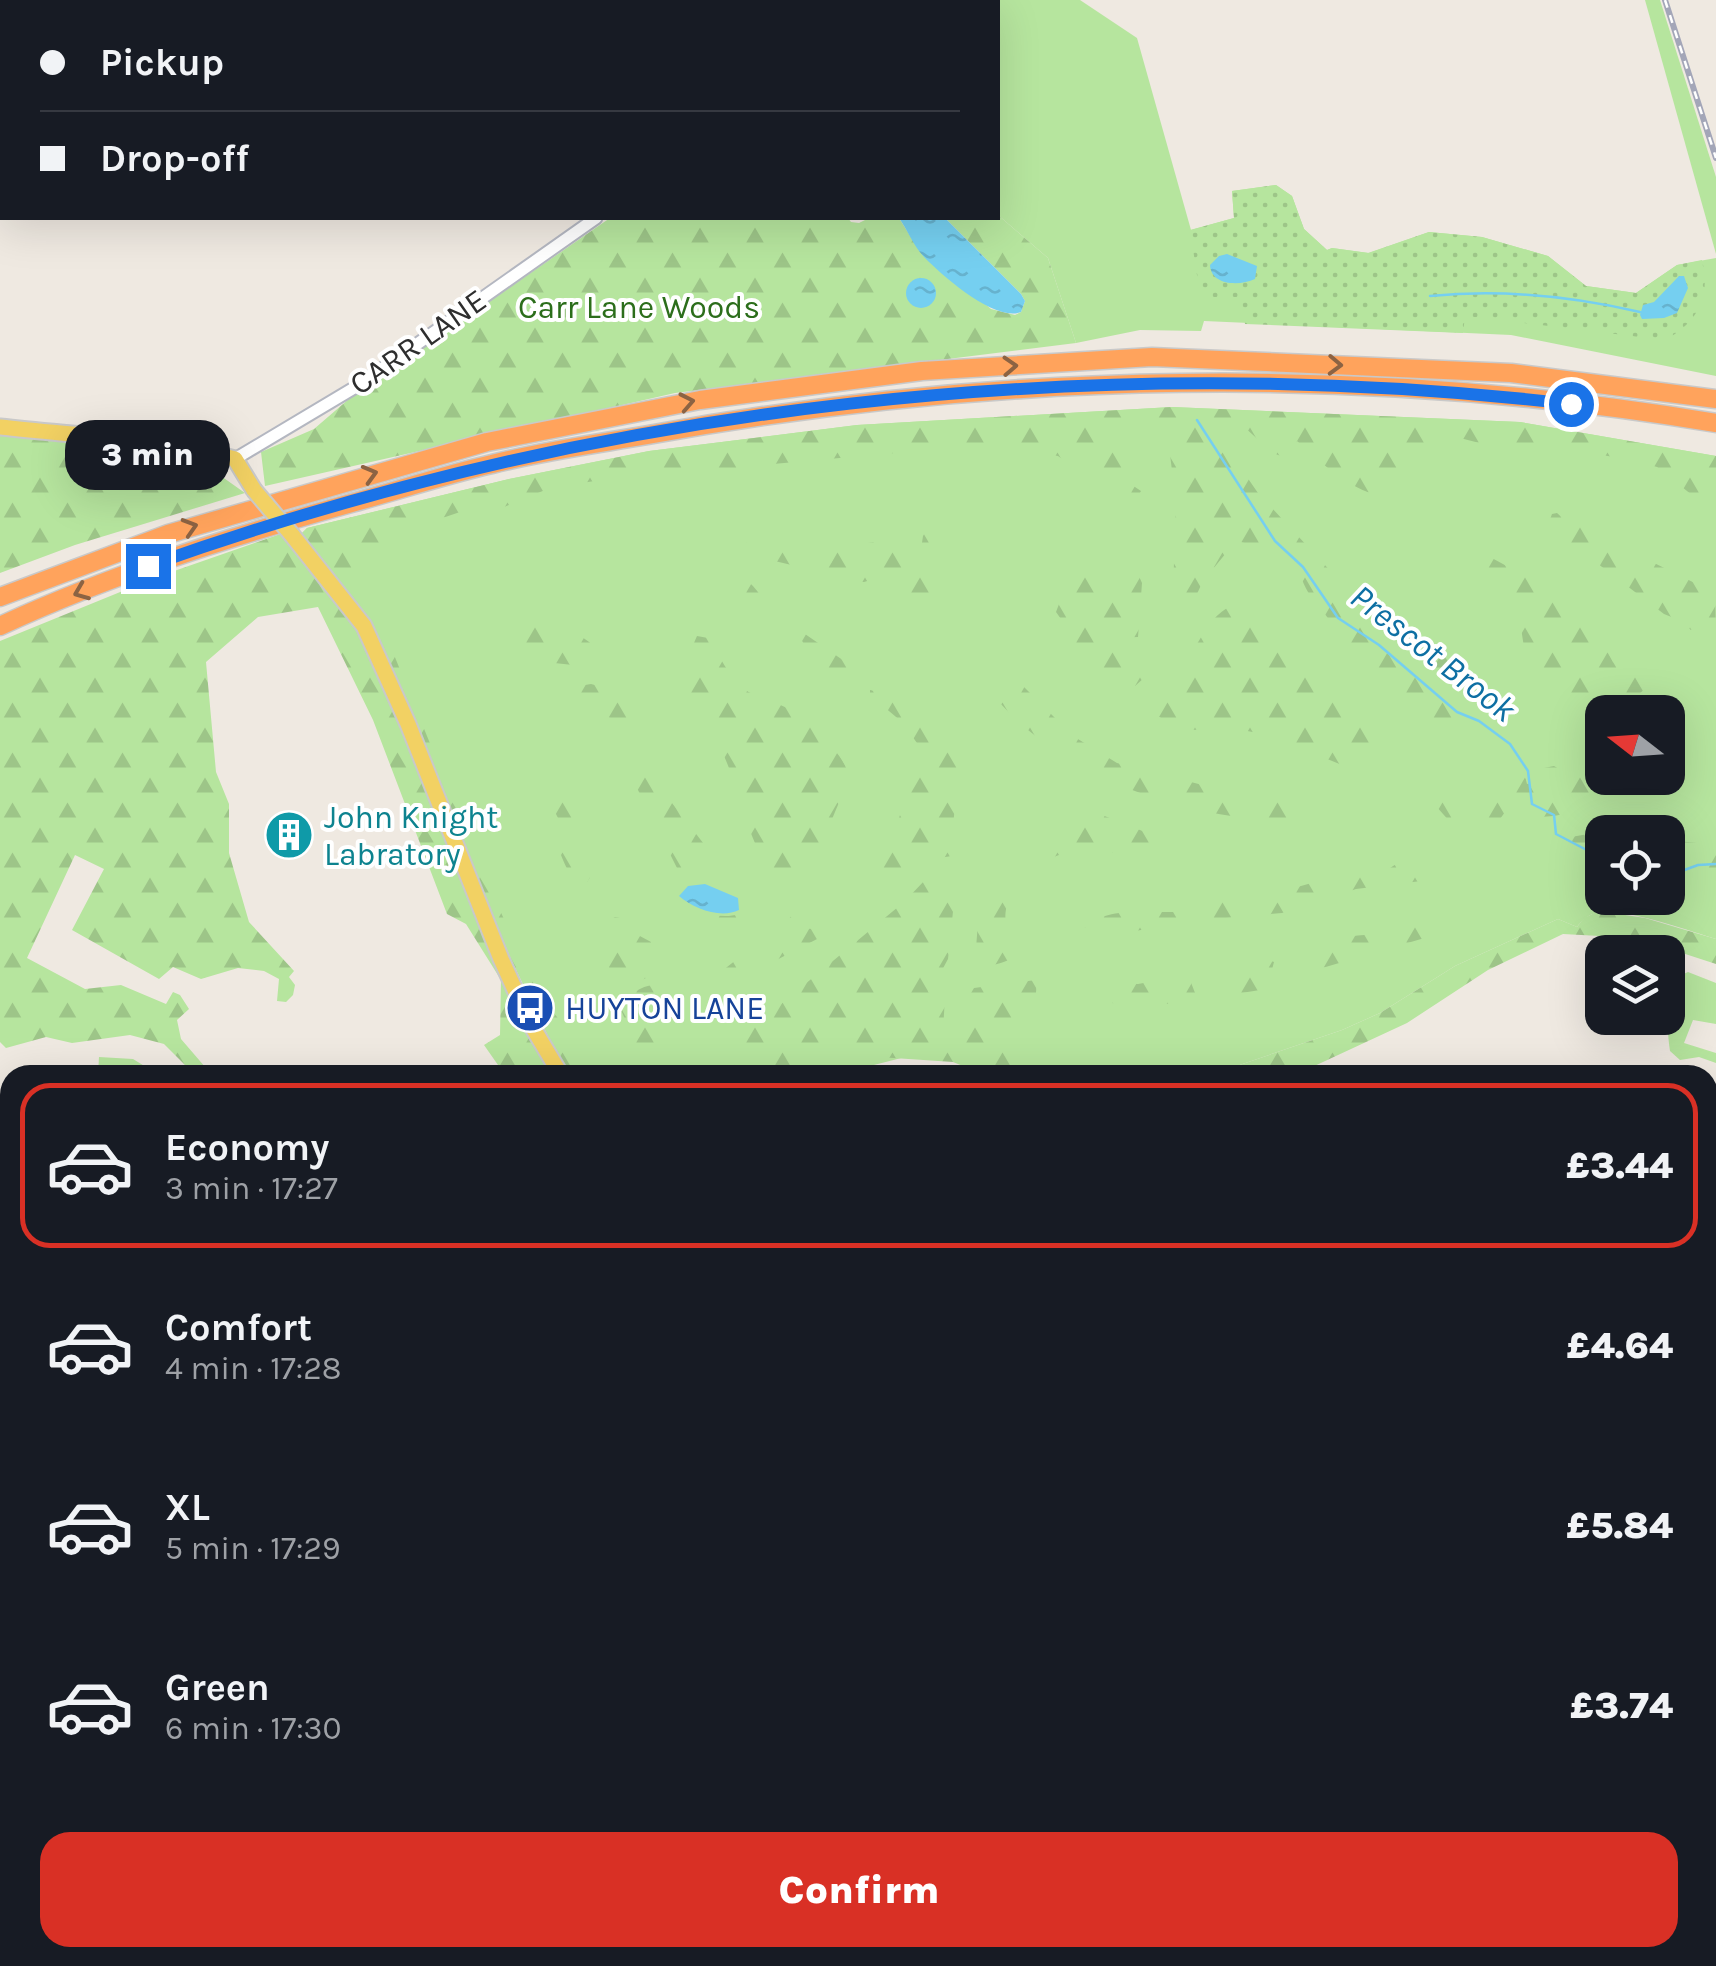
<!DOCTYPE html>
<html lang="en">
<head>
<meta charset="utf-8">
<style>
	:root { --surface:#171b24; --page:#242831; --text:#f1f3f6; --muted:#9ea1a6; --line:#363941; --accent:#d93025 }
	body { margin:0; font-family:Karla,sans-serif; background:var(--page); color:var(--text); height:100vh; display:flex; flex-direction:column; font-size:38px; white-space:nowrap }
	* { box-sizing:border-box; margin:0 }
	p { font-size:32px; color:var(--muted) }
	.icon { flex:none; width:55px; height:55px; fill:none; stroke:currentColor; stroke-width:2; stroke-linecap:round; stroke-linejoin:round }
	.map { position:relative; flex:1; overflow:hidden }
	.panel { position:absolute; left:0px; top:1065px; width:1718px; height:902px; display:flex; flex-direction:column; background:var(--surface); border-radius:30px 30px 0 0; box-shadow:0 10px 40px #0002 }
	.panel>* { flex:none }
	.guide { position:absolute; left:0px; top:0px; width:1000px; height:220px; box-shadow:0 10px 40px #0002; display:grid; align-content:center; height:220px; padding:0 40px; background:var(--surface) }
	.needle { width:65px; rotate:287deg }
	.fabs { position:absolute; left:1585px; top:695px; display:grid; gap:20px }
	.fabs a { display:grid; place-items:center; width:100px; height:100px; border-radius:20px; background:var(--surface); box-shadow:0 10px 40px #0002; font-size:50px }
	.end { position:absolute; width:45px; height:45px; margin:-22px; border:12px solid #1a73e8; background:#fff; box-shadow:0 0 0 5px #fff }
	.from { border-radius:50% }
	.bubble { position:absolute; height:70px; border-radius:30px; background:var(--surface); box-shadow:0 10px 40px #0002; font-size:32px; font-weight:800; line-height:70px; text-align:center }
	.guide b { display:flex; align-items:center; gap:35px; height:95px; font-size:38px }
	.guide b+b { border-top:2px solid var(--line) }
	.guide i { width:25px; height:25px; background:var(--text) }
	ul { padding:18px 0 0; list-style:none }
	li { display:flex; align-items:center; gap:30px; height:165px; margin:0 20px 15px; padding:0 20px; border:5px solid transparent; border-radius:30px }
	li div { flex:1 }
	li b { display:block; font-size:38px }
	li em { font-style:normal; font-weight:800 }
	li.active { border-color:var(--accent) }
	li>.icon { width:90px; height:90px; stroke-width:1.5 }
	.action { display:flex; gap:20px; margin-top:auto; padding:20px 40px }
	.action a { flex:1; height:115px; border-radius:30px; background:var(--accent); color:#fff; font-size:40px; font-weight:800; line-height:115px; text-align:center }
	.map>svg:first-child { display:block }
	.grass { fill:#b6e59e; fill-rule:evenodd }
	.forest { fill:url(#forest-firs) }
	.park { fill:url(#park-dots) }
	.pitch { fill:#c9ec9a }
	.water { fill:url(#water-ripples) }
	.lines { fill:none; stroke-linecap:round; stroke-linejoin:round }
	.stream { stroke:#75cff0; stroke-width:2.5 }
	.minor-casing { stroke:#b4b7c1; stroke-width:15 }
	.major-casing { stroke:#c9c9c9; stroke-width:19 }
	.highway-casing { stroke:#c9c9c9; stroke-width:21 }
	.minor { stroke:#fff; stroke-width:11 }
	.major { stroke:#f2d163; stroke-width:15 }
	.highway { stroke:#ffa35c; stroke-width:18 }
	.rail-casing { stroke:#a3a6b8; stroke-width:6 }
	.rail { stroke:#fff; stroke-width:2.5; stroke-dasharray:8; stroke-linecap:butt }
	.major-bridge-casing { stroke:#c9c9c9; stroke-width:19; stroke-linecap:butt }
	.major-bridge { stroke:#f2d163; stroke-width:15 }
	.oneway { stroke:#8c6343 }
	.route { stroke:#1a73e8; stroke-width:12 }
	.labels { text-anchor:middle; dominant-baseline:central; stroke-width:8; stroke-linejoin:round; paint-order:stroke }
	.park-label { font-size:32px; fill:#2c6e1b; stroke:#fff }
	.street-label { font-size:32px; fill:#2e2e2e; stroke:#fff }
	.culture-label { font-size:32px; fill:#0d838f; stroke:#fff; text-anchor:start }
	.transit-label { font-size:32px; fill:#164399; stroke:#fff; text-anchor:start }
	.water-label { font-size:35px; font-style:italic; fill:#0d6fa3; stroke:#fff }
</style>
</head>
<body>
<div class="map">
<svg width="1716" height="1966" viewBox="0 0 1716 1966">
	<defs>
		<pattern id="forest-firs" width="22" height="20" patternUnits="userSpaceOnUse" patternTransform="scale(2.5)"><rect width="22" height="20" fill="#b6e59e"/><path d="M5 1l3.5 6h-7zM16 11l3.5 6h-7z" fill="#9dc588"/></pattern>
		<pattern id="park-dots" width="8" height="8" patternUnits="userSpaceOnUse" patternTransform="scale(2.5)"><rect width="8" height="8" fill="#b6e59e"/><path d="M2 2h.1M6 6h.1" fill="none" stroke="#9dc588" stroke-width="1.8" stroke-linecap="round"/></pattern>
		<pattern id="water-ripples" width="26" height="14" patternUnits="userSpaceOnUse" patternTransform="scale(2.5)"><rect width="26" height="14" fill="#75cff0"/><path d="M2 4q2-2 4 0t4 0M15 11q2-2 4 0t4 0" fill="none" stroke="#66b2ce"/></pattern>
	</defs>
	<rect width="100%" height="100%" fill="#efe9e1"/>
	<g class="grass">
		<polygon points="918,0 1080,0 1137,38 1191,230 1234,218 1232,191 1276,185 1292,196 1304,229 1327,250 1332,248 1369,253 1429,232 1482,237 1548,256 1586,286 1636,293 1677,265 1716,258 1716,376 1511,335 1204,321 1201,331 1140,330 1076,343 1048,258 998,215 998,2 917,2"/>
		<polygon points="1645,0 1660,0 1716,177 1716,254"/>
		<path d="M 1172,407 L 1520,422 L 1716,456 L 1716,939 C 1689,931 1621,906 1596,913 C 1588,915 1582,920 1577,927 L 1558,919 L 1455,966 L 1380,1013 L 1342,1030 L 1216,1073 L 1060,1075 L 1018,1065 L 909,1056 L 874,1065 L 872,1075 L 567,1075 L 512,961 L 388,667 L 366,622 L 302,533 L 307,528 L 509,479 L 649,451 L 857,425 ZM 1602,712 L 1668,712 L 1668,778 L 1602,778 ZM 1602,832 L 1668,832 L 1668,898 L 1602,898 Z"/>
		<path d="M 1688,972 L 1716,983 L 1716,1024 L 1693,1020 L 1684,1043 L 1716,1053 L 1716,1063 L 1699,1057 L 1680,1060 L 1670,1051 C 1666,1025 1667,1001 1679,976 Z"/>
		<polygon points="99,1057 133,1059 159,1075 98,1075"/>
	</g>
	<g class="forest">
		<polygon points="998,215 1048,258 1076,343 675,393 265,486 261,452 314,429 350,398 610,218 848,218 851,222 859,223 869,218 899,218 914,242 991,309 1015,315 1021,312 1025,301 1021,294 945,218 998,218"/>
		<path d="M 1172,407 L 1520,422 L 1716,456 L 1716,502 L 1692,495 L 1657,467 L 1636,461 L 1563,448 L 1511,451 L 1456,437 L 1419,446 L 1400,487 L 1388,498 C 1351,491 1325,466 1297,441 L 1286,458 L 1273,453 L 1233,417 L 1213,428 L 1258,493 L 1349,591 L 1376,612 L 1391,618 L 1427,647 L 1454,656 L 1462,674 C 1458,691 1458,713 1449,727 C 1444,728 1439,730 1434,729 C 1401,727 1333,622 1311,596 C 1301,584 1301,567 1287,557 C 1273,547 1252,545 1236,541 L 1203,581 L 1188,613 L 1181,613 L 1173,592 L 1176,504 L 1166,421 L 1121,426 L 1129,467 L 1126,481 L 1141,491 L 1137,498 L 1130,498 L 1116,487 L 1099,484 L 1058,456 L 995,444 L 773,464 L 710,472 L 639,474 L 550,488 L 504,507 L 460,512 L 413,528 L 385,543 L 353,580 L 390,645 L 481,869 L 535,987 L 576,1043 L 581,1062 L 607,1075 L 567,1075 L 512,961 L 388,667 L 366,622 L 302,533 L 307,528 L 509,479 L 649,451 L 857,425 Z"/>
		<polygon points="0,434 170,449 204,464 245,493 75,545 0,573"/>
		<polygon points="1557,513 1568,523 1574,519 1587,521 1642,557 1715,593 1716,633 1705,629 1691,630 1679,620 1664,614 1552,529 1549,522 1552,514"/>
		<polygon points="931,523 943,523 946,536 930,594 897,601 877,578 864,582 814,576 809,573 817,563 831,563 840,546 877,542 903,525 911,530 908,550 916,558 920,556 923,536"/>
		<polygon points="289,531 364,626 470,877 561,1075 505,1075 484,1045 500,1035 501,980 466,924 447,914 373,720 318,607 258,617 206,662 216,772 229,804 229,853 249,922 294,971 289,977 295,985 293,995 286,1002 277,1001 279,979 264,971 238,968 201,979 173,967 159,979 72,930 104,869 75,855 27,958 85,989 121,985 166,1004 173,992 180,995 189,1009 177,1020 181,1039 212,1075 195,1075 164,1044 130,1035 72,1043 46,1037 6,1048 0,1042 0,641 157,577"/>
		<path d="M 744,542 C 762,550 783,541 809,552 L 808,564 L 800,567 L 762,558 L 753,565 L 749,582 C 759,591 763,602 773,609 L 772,615 L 745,609 L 729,585 L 743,559 Z"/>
		<path d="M 1490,557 L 1551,590 L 1599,633 L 1613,662 C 1626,669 1646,669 1649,685 L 1638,695 L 1673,711 L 1673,721 L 1668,726 L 1668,712 L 1602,712 L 1602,719 L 1575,710 L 1528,673 L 1521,628 L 1499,592 L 1480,576 L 1481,568 Z"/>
		<path d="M 1085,564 L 1107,570 L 1113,577 L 1130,571 L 1138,574 L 1142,583 L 1138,637 L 1111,638 L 1109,644 C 1122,664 1141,647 1144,678 L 1135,686 L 1125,686 L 1069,653 L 1068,629 L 1056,612 L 1067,583 Z"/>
		<path d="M 1233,605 L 1304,653 L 1333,689 L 1383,737 L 1385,743 L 1381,749 L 1344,747 L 1348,761 L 1342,765 L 1268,735 L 1237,729 L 1182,730 L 1156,715 L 1155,700 L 1162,677 C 1200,661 1199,620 1233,605 Z"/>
		<path d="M 517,620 C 557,625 582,628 608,661 L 601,668 L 545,662 L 512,640 L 511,623 Z"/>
		<path d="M 805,634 L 863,674 L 861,678 L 849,677 L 827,684 C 816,675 809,652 801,639 Z"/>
		<path d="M 697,636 L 708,638 C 720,655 727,675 744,689 C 756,698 773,701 787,708 C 802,717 842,752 846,768 C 850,785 834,811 829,828 C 821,856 818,877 788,888 C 750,861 742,795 724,756 C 715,736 690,718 688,697 C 685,678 689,652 697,636 Z"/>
		<path d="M 980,665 L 1015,678 L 1073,736 L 1117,763 L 1253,798 L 1282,801 L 1305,812 L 1293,822 C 1198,818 1102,791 1028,730 C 1008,714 992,693 974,674 Z"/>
		<path d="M 591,684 L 610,689 L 634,715 L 628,720 C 605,719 580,712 579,686 Z"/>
		<path d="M 870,690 C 892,693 960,729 963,754 C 965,773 956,797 954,816 C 952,829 954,842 954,855 C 940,860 924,856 911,862 C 898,867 899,880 887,886 L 877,878 L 875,871 C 895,830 914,789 917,743 L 902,722 L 870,695 Z"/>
		<path d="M 1554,766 L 1569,775 C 1587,770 1608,777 1628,778 C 1600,803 1572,818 1533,817 L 1517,804 L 1510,805 L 1500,819 L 1470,826 L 1451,823 L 1428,797 L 1423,783 L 1432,776 L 1441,778 L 1448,797 L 1474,805 L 1515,792 L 1511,784 L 1514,776 L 1524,772 L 1527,784 L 1535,782 L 1544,768 Z"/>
		<polygon points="645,777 665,794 707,848 710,857 701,866 679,872 633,780"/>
		<path d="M 561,786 L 573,794 L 576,807 L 572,832 C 583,848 603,861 587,882 L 572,878 C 561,857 554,844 559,820 L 544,790 Z"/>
		<path d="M 1102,815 L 1150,834 L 1154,847 L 1150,859 C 1110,854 1080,840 1045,862 L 1034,859 L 1034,847 L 1090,816 Z"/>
		<polygon points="1628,827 1649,832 1602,832 1602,860 1569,845 1571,837"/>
		<polygon points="1668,840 1716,845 1716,875 1701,871 1668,875"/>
		<path d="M 1403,860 L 1417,861 L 1424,873 L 1421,881 L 1356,889 L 1282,913 L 1191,921 L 1102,937 L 1084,927 C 1112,904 1154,915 1188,911 C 1205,909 1216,901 1231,895 C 1239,892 1246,895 1254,895 C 1283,893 1322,879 1352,873 C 1373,884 1385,870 1403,860 Z"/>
		<path d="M 926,879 L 956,883 L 948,959 L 941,972 L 931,976 L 928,992 L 945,996 L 942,1049 L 956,1051 L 964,1005 L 974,988 L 1036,980 C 1038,1001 1030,1017 1017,1032 L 1018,1042 L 1011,1047 L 1018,1065 L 1060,1075 L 985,1075 L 953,1062 L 849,1055 L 847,1042 L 841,1036 L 826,1047 L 827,1057 L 773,1075 L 745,1075 L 735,1065 L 733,1053 L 757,1024 L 904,902 Z"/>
		<path d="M 980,895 L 1005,902 L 1007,905 C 1001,926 1013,936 1018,955 C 1005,963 989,969 975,962 Z"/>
		<path d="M 678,900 C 698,909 717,921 739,914 L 742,917 L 742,928 L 732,933 C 712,929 688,920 676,904 Z"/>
		<polygon points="1599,911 1645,918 1716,939 1716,964 1636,938 1563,934 1488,970 1407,1023 1295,1075 1194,1075 1216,1073 1342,1030 1380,1013 1455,966 1558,919 1577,927 1584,918"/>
		<path d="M 794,913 L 799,916 L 802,928 L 813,929 L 819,938 L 763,967 L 750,971 L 737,993 L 674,1040 L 665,1055 L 649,1057 L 638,1049 L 621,1010 C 632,983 666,976 686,996 L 709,994 L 722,971 L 741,956 L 780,940 L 781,928 Z"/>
		<path d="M 615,917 L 630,920 L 638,935 L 651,942 L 651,958 L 656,973 L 626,988 L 618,985 C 608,967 598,946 602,925 Z"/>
		<path d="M 1426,920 L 1447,928 L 1445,932 L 1288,978 L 1284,974 C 1299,940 1331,938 1364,935 C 1385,934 1407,927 1426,920 Z"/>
		<polygon points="1269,960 1274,962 1270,977 1260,990 1229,995 1229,989 1241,965"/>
		<path d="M 1177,977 L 1190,980 L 1197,998 C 1166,1004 1120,1016 1094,993 L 1096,988 L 1108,983 L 1138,984 Z"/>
		<polygon points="10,1088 10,1173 5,1166 0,1168 0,1101"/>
		<polygon points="1,1543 6,1546 10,1561 10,1656 0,1665"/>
	</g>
	<g class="park">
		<path d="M 1276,185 L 1292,196 L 1304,229 L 1327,250 L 1332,248 L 1368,253 L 1429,232 L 1482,237 L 1548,256 L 1586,286 L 1636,293 L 1677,265 L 1702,260 C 1711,297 1698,322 1665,340 L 1465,316 L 1463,333 L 1245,324 L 1241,297 L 1212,297 L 1199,288 L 1190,230 L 1234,218 L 1232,191 Z"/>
		<polygon points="422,1958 980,1958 985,1966 425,1966"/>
		<polygon points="1479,1958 1633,1958 1639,1966 1464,1966"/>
	</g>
	<g class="pitch">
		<polygon points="427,1958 518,1958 522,1966 431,1966"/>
		<polygon points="812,1958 942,1958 946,1966 794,1966"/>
	</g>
	<g class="water">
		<path d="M 899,218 L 945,218 L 1021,294 L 1025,301 L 1021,312 C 995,322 944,277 925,258 C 914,247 908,231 899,218 Z"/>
		<path d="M 1227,254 L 1257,266 L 1255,279 C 1240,286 1211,286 1210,265 L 1219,256 Z"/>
		<polygon points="1679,276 1684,276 1688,288 1677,313 1664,318 1642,319 1640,315 1643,305 1654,302"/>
		<circle cx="921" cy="293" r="15"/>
		<path d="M 705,884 L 738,898 L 739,910 C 721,919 694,909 679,896 L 688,886 Z"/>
	</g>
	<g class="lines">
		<g class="stream">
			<path d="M 1430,296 C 1500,289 1571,296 1640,312"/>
			<polyline points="1197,420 1275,541 1303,567 1338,618 1379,645 1457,712 1479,721 1510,744 1528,771 1532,804 1554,815 1556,834 1602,858"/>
			<polyline points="1668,876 1698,865 1716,864"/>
		</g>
		<g class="minor-casing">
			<g id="minor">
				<polyline points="878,2 880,0"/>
				<polyline points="235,459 359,385 596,218"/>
				<polyline points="1708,1744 1716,1739"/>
				<polyline points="1341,1966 1355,1958"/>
			</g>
		</g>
		<g class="major-casing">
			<g id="major">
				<polyline points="104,2 108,0"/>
				<polyline points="0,68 2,66"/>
				<path d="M 0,427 C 79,436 158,438 235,459 L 254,490"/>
				<polyline points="292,535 364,626 408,724 501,959 530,1023 561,1075"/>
				<polyline points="993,1958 997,1966"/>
			</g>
		</g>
		<g class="highway-casing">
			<g id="highway">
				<polyline points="0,597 168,534 487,442 700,400 922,371 1152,357 1511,373 1716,399"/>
				<path d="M 0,626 C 112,574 230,537 348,504 C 396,491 444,475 492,464 C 543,451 596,444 648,435 C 998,371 1364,364 1716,423"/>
				<polyline points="0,1311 10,1346"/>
				<polyline points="0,1415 10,1470"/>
				<polyline points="158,1958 162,1966"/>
				<polyline points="185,1958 189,1966"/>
			</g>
		</g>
		<use href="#minor" class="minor"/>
		<use href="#major" class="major"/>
		<use href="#highway" class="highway"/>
		<g class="rail-casing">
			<polyline id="rail" points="1665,0 1716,158"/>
		</g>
		<use href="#rail" class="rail"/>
		<g class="major-bridge-casing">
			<polyline id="major-bridge" points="254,490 292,535"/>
		</g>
		<use href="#major-bridge" class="major-bridge"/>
	</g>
	<defs><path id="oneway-chevron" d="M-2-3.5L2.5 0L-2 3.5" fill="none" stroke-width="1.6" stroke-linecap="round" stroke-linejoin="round" transform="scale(2.5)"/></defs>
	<g class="oneway">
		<use href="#oneway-chevron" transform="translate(1335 365) rotate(2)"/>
		<use href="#oneway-chevron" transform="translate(1010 366) rotate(-3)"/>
		<use href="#oneway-chevron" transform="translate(687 402) rotate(-11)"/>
		<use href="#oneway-chevron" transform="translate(370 474) rotate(-16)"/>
		<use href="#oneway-chevron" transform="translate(190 527) rotate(-17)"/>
		<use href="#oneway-chevron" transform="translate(81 592) rotate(158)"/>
	</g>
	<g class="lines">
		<path class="route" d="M 148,566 C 601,404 1093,349 1571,404"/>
	</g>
	<defs>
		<g id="building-disc" transform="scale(2.5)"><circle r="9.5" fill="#0f9aa8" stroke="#fff"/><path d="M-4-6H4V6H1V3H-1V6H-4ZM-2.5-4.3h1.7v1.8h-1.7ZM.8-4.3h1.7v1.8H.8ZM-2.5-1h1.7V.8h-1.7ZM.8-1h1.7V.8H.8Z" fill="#fff"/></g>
		<g id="bus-disc" transform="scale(2.5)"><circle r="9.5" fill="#1a4fb4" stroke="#fff"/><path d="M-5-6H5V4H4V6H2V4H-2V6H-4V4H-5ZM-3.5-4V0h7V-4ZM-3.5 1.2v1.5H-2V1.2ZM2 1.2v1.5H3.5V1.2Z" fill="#fff"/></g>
	</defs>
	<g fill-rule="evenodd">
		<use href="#building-disc" x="289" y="835"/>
		<use href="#bus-disc" x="530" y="1008"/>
	</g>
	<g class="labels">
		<g class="park-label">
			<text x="639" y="307">Carr Lane Woods</text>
		</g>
		<g class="street-label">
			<text transform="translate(418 342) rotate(-35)">CARR LANE</text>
		</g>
		<g class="culture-label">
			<text x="324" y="817">John Knight<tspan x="324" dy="37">Labratory</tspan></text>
		</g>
		<g class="transit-label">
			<text x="565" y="1008">HUYTON LANE</text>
		</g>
		<g class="water-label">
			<text transform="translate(1433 653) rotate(38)">Prescot Brook</text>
		</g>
	</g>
</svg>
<div class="fabs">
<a><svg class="needle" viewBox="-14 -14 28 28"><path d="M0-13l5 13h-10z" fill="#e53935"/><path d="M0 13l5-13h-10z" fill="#9ea1a6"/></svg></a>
<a><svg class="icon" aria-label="locate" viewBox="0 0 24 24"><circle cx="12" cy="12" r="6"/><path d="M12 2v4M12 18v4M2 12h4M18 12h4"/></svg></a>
<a><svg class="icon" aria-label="layers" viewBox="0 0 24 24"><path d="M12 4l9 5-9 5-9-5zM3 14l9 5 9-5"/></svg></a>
</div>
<i class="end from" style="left:1571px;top:404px"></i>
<i class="end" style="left:148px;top:566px"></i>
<div class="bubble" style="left:65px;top:420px;width:165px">3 min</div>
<div class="guide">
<b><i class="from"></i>Pickup</b>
<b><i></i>Drop-off</b>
</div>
<section class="panel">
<ul>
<li class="active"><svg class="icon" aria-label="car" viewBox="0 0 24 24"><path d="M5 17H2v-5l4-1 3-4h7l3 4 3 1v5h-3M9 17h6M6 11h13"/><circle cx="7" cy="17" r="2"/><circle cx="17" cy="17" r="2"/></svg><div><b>Economy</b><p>3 min · 17:27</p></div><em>£3.44</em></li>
<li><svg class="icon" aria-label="car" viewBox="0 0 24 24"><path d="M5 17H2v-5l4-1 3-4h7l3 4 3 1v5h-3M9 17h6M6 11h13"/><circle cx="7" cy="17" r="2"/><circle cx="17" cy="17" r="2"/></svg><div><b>Comfort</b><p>4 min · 17:28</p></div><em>£4.64</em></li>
<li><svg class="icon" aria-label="car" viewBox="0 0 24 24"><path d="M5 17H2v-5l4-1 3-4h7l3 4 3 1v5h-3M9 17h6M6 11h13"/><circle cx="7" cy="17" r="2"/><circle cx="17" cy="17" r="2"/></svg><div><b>XL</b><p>5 min · 17:29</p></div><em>£5.84</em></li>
<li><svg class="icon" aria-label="car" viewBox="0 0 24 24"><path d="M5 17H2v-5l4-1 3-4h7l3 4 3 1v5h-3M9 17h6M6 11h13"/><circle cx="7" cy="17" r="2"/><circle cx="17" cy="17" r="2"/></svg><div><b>Green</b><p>6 min · 17:30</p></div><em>£3.74</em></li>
</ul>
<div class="action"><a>Confirm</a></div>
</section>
</div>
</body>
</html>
